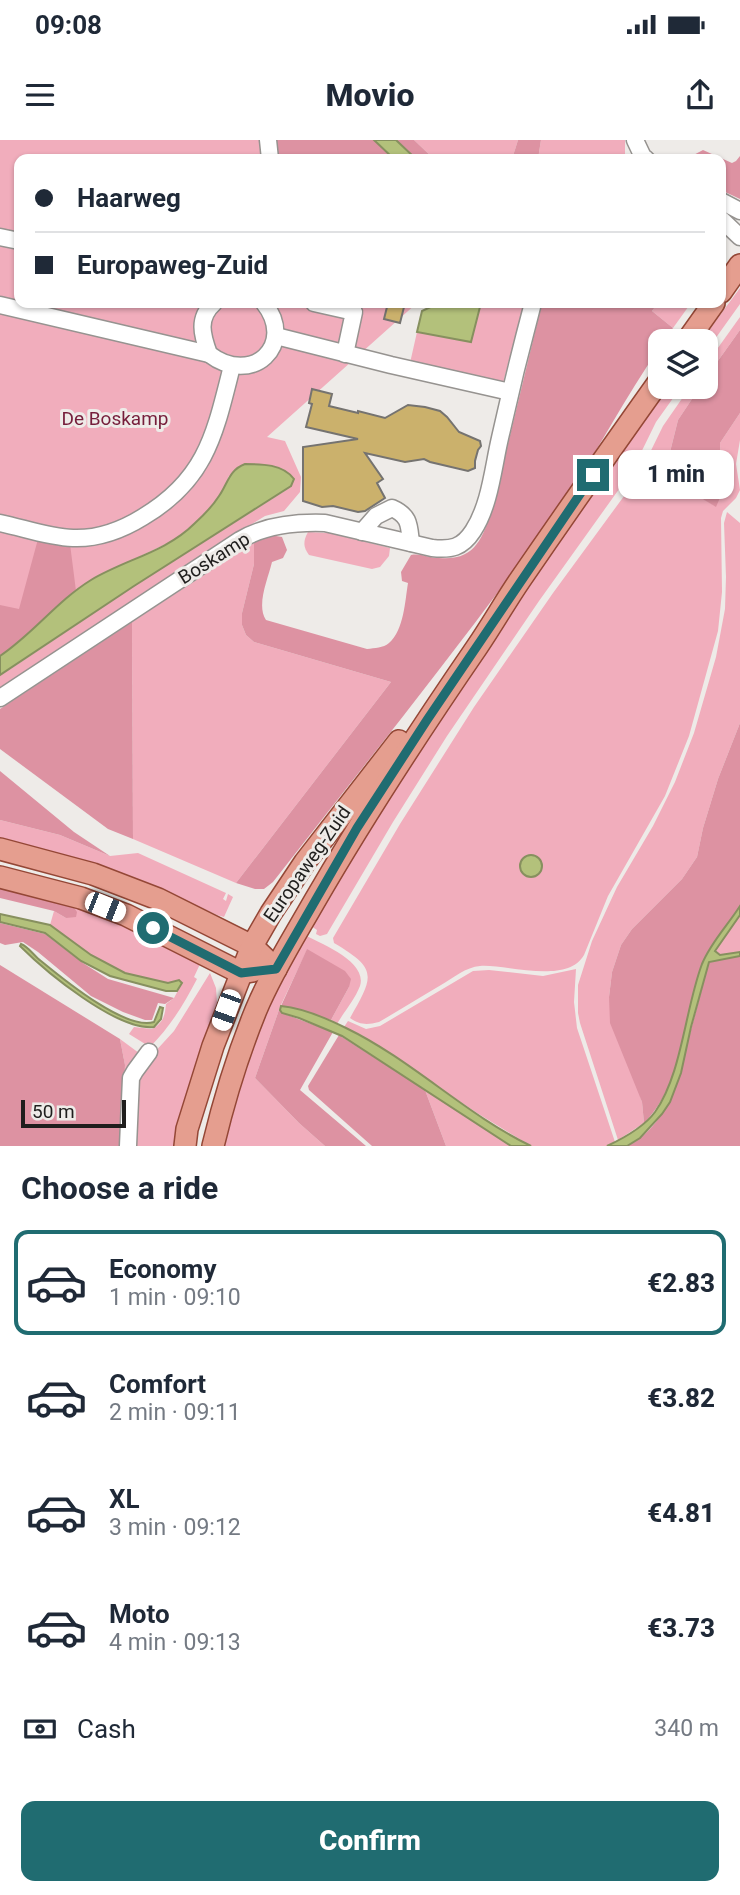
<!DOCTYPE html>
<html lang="en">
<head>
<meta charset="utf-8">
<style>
	:root { --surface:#fff; --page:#f6f6f7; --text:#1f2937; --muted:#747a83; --line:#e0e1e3; --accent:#206c71 }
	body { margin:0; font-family:Roboto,sans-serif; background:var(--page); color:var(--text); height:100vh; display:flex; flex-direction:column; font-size:26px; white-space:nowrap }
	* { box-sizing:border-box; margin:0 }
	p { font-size:23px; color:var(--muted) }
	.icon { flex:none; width:38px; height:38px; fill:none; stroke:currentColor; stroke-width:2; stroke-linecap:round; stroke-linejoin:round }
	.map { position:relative; height:1006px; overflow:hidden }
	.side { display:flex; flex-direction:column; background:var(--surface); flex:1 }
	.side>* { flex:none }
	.banner { position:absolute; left:14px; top:14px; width:712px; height:154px; border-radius:14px; box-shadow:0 2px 5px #0004; display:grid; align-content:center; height:154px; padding:0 21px; background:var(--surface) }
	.controls { position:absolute; left:648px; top:189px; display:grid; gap:14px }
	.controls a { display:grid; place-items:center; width:70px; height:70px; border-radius:14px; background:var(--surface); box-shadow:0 2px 5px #0004; font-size:35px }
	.scale { position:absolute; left:21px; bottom:18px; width:105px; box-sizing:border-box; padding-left:7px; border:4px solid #1f1e1d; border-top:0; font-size:19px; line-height:24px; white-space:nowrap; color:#1f1e1d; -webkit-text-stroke:5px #eeebe8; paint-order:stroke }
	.end { position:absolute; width:32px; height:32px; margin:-16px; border:9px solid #206c71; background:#fff; box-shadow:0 0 0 4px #fff }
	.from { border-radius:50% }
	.bubble { position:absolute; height:49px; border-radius:14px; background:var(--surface); box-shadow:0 2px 5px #0004; font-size:23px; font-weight:800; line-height:49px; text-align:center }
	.car { position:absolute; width:21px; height:42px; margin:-21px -10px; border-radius:9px; box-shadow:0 0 5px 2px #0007; background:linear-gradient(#fff 24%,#345 0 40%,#fff 0 76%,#345 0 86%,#fff 0) }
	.banner b { display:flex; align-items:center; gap:24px; height:66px; font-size:26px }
	.banner b+b { border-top:2px solid var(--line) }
	.banner i { width:18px; height:18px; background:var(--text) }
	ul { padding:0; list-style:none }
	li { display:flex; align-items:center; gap:21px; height:105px; margin:0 14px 10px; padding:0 7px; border:4px solid transparent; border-radius:14px }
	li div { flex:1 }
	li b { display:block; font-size:26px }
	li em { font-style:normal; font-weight:800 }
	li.active { border-color:var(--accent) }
	li>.icon { width:63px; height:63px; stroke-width:1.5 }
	h2 { padding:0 21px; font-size:32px; line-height:84px }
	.pay { display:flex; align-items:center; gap:18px; height:77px; padding:0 21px; font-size:26px }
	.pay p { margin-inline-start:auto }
	.button { display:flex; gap:14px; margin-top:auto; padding:14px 21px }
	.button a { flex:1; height:80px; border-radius:14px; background:var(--accent); color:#fff; font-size:28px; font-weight:800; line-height:80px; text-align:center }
	.status { display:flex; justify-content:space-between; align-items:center; height:49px; padding:0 35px; background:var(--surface); direction:ltr }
	.status svg { height:19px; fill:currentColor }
	header { display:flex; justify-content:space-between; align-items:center; height:91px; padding:0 21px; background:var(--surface); font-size:32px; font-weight:800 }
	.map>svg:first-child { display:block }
	.green { fill:#f1adbc; fill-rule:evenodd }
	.forest { fill:#dd92a2 }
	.water { fill:#b3c17b; stroke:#87905f; stroke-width:2 }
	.building { fill:#cbb16c; stroke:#757370; stroke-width:2 }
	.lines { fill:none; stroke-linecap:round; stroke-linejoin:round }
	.minor-casing { stroke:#969390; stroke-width:19 }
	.major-casing { stroke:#944736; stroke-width:24 }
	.minor { stroke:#fff; stroke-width:16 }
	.major { stroke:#e59e8f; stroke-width:21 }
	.route { stroke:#206c71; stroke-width:9 }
	.labels { text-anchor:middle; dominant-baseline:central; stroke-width:6; stroke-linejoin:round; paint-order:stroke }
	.park-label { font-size:19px; fill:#761e3b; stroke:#eeebe8 }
	.street-label { font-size:19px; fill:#1f1e1d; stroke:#eeebe8 }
</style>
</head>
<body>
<div class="status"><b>09:08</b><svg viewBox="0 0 49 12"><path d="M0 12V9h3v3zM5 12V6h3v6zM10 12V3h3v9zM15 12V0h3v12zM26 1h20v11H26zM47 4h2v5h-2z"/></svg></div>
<header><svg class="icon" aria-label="menu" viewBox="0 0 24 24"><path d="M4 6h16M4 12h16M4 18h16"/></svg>Movio<svg class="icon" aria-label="share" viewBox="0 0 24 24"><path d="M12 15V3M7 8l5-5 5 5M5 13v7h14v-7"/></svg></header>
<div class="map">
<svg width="740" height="1006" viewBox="0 0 740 1006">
	<rect width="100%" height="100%" fill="#eeebe8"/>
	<g class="green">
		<path d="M 0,0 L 385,0 L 408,19 L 19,19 L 19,163 L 417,163 L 267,297 L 285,301 L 301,337 L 300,352 L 284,371 L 265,376 L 236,394 L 0,551 ZM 229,336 L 291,347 L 134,446 L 9,530 L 128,422 L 168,403 L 190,389 L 210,370 L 222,352 Z"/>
		<polygon points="414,0 518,0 512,19 434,19"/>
		<polygon points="541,0 625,0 625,18 538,19"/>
		<polygon points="740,148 740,164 705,213 705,201 701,201"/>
		<polygon points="481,163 524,163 503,243 410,223 417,192 471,201"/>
		<polygon points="658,163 691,163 673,188 652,171"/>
		<polygon points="740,177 740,190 705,239 705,226"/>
		<polygon points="669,247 681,247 656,282 632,331 539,461 447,596 393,682 327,794 320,796 316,794 317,790 308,784 358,698 582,367"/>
		<path d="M 690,247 L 700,247 L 678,280 L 664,336 L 715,366 L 722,352 L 720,303 L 740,273 L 740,300 L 736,324 L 740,350 L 736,358 L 723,371 L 721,378 L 722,452 L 718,491 L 689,596 L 665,656 L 608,756 L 584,815 C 567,845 507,824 480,826 C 466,827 453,838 441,845 C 420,857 400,870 379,882 C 367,885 360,885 350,878 C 374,836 378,829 334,803 L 333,798 L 400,684 L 474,567 L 553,453 L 638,337 L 663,286 Z"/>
		<polygon points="727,372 740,383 740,583 718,639 703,688 697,717 682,739 632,789 621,805 612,832 609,857 642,962 644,983 618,1000 580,883 578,873 578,845 592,801 617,747 653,686 675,642 694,593 716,517 725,469 726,437 724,383"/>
		<path d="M 308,392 L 330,393 L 390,408 L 389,416 L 380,427 L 372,429 L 309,415 C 303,407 303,401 308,392 Z"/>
		<polygon points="254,402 254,424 242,473 242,485 246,495 254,502 391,542 236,743 133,699 132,482"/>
		<polygon points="0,680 60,695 110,716 138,713 226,753 223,759 226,761 228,754 233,757 224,777 217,775 139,740 66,716 0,699"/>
		<path d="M 73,766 L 94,769 L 201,822 L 194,837 L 197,839 C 184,864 170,887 150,907 L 129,894 L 134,887 L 152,889 C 163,883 165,876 166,864 L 174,858 L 182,843 L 179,840 L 168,843 L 125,833 L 91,815 L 50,785 L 54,771 L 66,778 Z"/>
		<polygon points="740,775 740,812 720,815 716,813 716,808"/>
		<path d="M 303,794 C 319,803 368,821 360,846 C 355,859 344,872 337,884 L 331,880 L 349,847 L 307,810 L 280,867 L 255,938 L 299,983 L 325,1006 L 222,1006 L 230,974 L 261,882 Z"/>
		<polygon points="576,829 574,862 577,888 615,1002 607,1006 531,1006 477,973 363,896 344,887 348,881 366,889 380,886 473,831 489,830 543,836"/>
		<polygon points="210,833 216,848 217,863 195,928 175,1006 133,1006 136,945 152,915 174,891"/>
		<polygon points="120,899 139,913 123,935 125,925"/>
		<polygon points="425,950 512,1006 446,1006"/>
	</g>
	<g class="forest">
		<polygon points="273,0 374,0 394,19 275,19"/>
		<polygon points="396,0 414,0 434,19 416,19"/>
		<polygon points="518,0 541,0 538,19 512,19"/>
		<polygon points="703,10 732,23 736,21 740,16 740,59 721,50 721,19 686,19"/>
		<path d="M 542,163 L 658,163 L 652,171 L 673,188 L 664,201 L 660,201 L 660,207 C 625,257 598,311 564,361 C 472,492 371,616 273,742 L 264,749 L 255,749 L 236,743 L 391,542 L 254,502 L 246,495 L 242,485 L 242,473 L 254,424 L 254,402 L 270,395 L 282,397 L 287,410 L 283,418 L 272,422 C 268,439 256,465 266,480 L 367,509 C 375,508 383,508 389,503 C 404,490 405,461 408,443 L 402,441 L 401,432 L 411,415 C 421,413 428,418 439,418 C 475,421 482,399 492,370 Z"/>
		<polygon points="740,190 740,273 720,303 722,353 716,367 664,336 678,280 700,247 705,247 705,239"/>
		<polygon points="38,399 70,404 76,451 11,509 0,516 0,465 19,469"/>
		<polygon points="132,482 133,699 108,689 0,609 0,569"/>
		<path d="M 740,583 L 740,766 C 728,785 711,802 702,824 C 684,874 683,945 644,983 L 642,962 L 610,883 L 609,857 L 612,832 L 621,805 L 632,789 L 682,739 L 697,717 L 703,688 L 718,639 Z"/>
		<polygon points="0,631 74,692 110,716 60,695 0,680"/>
		<polygon points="0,744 73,766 77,772 76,777 66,778 54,771 0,758"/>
		<polygon points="0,783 45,794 83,823 108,839 174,858 165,864 158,863 152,880 145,880 123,872 91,856 38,812 23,802 5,805 0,803"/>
		<polygon points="307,809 345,831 351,839 349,847 331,880 281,866"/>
		<path d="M 740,816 L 740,1006 L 627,1006 C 649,996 665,972 675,950 L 709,822 Z"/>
		<polygon points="0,825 120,899 125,925 120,1006 0,1006"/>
		<polygon points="280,867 282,873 333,892 300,950 366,1006 325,1006 299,983 255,938"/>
		<polygon points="339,895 425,950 446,1006 372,1006 309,950 308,946"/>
	</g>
	<g class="water">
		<polygon points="374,0 396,0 416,19 394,19"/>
		<polygon points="439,163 481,163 471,202 417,192 422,171"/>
		<path d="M 245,324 C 262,324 283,324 294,339 L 291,346 L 134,446 L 0,535 L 0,516 C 33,494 57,461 91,440 C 124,420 166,412 194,384 C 204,375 212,367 219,356 C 228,343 229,330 245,324 Z"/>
		<circle cx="531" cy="726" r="11"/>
		<path d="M 740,766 L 740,775 L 715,811 L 720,815 L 740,812 L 740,816 L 709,822 L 691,887 L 681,933 L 670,962 L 662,974 L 640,998 L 627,1006 L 607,1006 C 624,998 644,987 655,972 C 682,934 685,869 702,824 C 711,802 728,785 740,766 Z"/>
		<polygon points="0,774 50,785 91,815 125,833 168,843 179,840 182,843 177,851 166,851 110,836 81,821 45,793 0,782"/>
		<path d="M 21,804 C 29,807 34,816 41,821 C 63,839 126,891 154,882 L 160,867 L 163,868 L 161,879 L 154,887 C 117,891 46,832 20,806 Z"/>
		<path d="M 281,866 C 303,868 326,878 346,888 C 412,920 465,974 531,1006 L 511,1006 L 342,896 L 299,878 L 282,873 L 280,870 Z"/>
	</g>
	<g class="building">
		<polygon points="388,163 405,163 400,183 384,179"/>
		<polygon points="312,249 332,254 329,266 358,273 358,271 385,278 408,265 425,267 440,271 447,277 459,292 480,301 481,306 478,310 475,321 475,328 468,331 430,322 424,319 405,322 365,313 383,339 377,343 385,358 365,371 358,372 333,366 322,367 303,361 303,307 358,299 306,287 312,264 309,263"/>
	</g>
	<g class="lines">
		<g class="minor-casing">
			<g id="minor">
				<polyline points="268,0 270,19"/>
				<polyline points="635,0 643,17 646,19"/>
				<polyline points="721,61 740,71"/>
				<polyline points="721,79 740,97"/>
				<polyline points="0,97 19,101"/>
				<path d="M 214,163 C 197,178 202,195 209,214 C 252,247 297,205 264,163"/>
				<polyline points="314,163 354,172 345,214"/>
				<polyline points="0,165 209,214"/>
				<polyline points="276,196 391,225 510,252"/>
				<path d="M 0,383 C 24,388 48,397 73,398 C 98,399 122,390 143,377 C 207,339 215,293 232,226"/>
				<path d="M 362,392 L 376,376 L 392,368 C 410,376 409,385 411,403"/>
				<path d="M 0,558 L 240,400 C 265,385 296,382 325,383 L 432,408 C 451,410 462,408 473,391 C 490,365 493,328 500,298 C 510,253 521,208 533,163"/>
				<polyline points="128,1006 131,938 135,931 149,912"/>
			</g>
		</g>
		<g class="major-casing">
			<g id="major">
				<polyline points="721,152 740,125"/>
				<polyline points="687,201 714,163"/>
				<polyline points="0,709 93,734 158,759 252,806 276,829"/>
				<polyline points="0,737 81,758 126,775 241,833 253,831"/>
				<polyline points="185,1006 187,989 213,906 252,806 271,773 305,722 399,601"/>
				<path d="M 213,1006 C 224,960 238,914 256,870 C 272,832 294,797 314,762 C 365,674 420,590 477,507 C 492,485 505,462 520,440 C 566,373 613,306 660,240"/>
			</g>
		</g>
		<use href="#minor" class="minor"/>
		<use href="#major" class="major"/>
	</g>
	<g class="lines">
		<polyline class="route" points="153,788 241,833 276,829 357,688 427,580 593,335"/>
	</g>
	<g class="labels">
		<g class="park-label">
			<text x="115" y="278">De Boskamp</text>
		</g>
		<g class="street-label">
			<text transform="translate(214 418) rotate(-32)">Boskamp</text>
			<text transform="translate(307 724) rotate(-55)">Europaweg-Zuid</text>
		</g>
	</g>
</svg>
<div class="controls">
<a><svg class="icon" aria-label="layers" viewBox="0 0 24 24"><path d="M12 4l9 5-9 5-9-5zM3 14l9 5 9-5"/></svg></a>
</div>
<div class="scale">50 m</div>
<i class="end from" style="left:153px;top:788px"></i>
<i class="end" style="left:593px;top:335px"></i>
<div class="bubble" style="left:618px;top:310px;width:116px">1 min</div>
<i class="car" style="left:105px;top:767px;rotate:112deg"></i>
<i class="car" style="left:226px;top:870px;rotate:200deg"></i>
<div class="banner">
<b><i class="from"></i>Haarweg</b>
<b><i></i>Europaweg-Zuid</b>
</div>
</div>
<section class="side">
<h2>Choose a ride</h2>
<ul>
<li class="active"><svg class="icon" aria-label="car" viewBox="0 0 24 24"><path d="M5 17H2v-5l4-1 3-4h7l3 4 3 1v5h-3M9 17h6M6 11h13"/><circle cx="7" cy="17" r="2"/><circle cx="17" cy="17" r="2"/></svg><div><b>Economy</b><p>1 min · 09:10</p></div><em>€2.83</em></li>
<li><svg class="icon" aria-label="car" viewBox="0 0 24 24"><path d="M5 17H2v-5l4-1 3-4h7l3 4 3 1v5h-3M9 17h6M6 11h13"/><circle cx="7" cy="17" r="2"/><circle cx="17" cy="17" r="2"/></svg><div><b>Comfort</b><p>2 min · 09:11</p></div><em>€3.82</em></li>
<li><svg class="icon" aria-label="car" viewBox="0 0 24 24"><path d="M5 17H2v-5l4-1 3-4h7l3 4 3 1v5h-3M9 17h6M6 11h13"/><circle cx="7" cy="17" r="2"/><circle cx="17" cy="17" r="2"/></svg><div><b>XL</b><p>3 min · 09:12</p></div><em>€4.81</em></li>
<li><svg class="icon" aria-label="car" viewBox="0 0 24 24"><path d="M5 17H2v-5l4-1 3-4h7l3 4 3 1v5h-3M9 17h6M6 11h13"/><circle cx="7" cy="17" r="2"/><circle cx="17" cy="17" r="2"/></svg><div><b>Moto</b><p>4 min · 09:13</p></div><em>€3.73</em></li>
</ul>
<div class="pay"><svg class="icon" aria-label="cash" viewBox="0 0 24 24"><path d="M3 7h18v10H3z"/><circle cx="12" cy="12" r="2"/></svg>Cash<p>340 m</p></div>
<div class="button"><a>Confirm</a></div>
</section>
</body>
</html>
